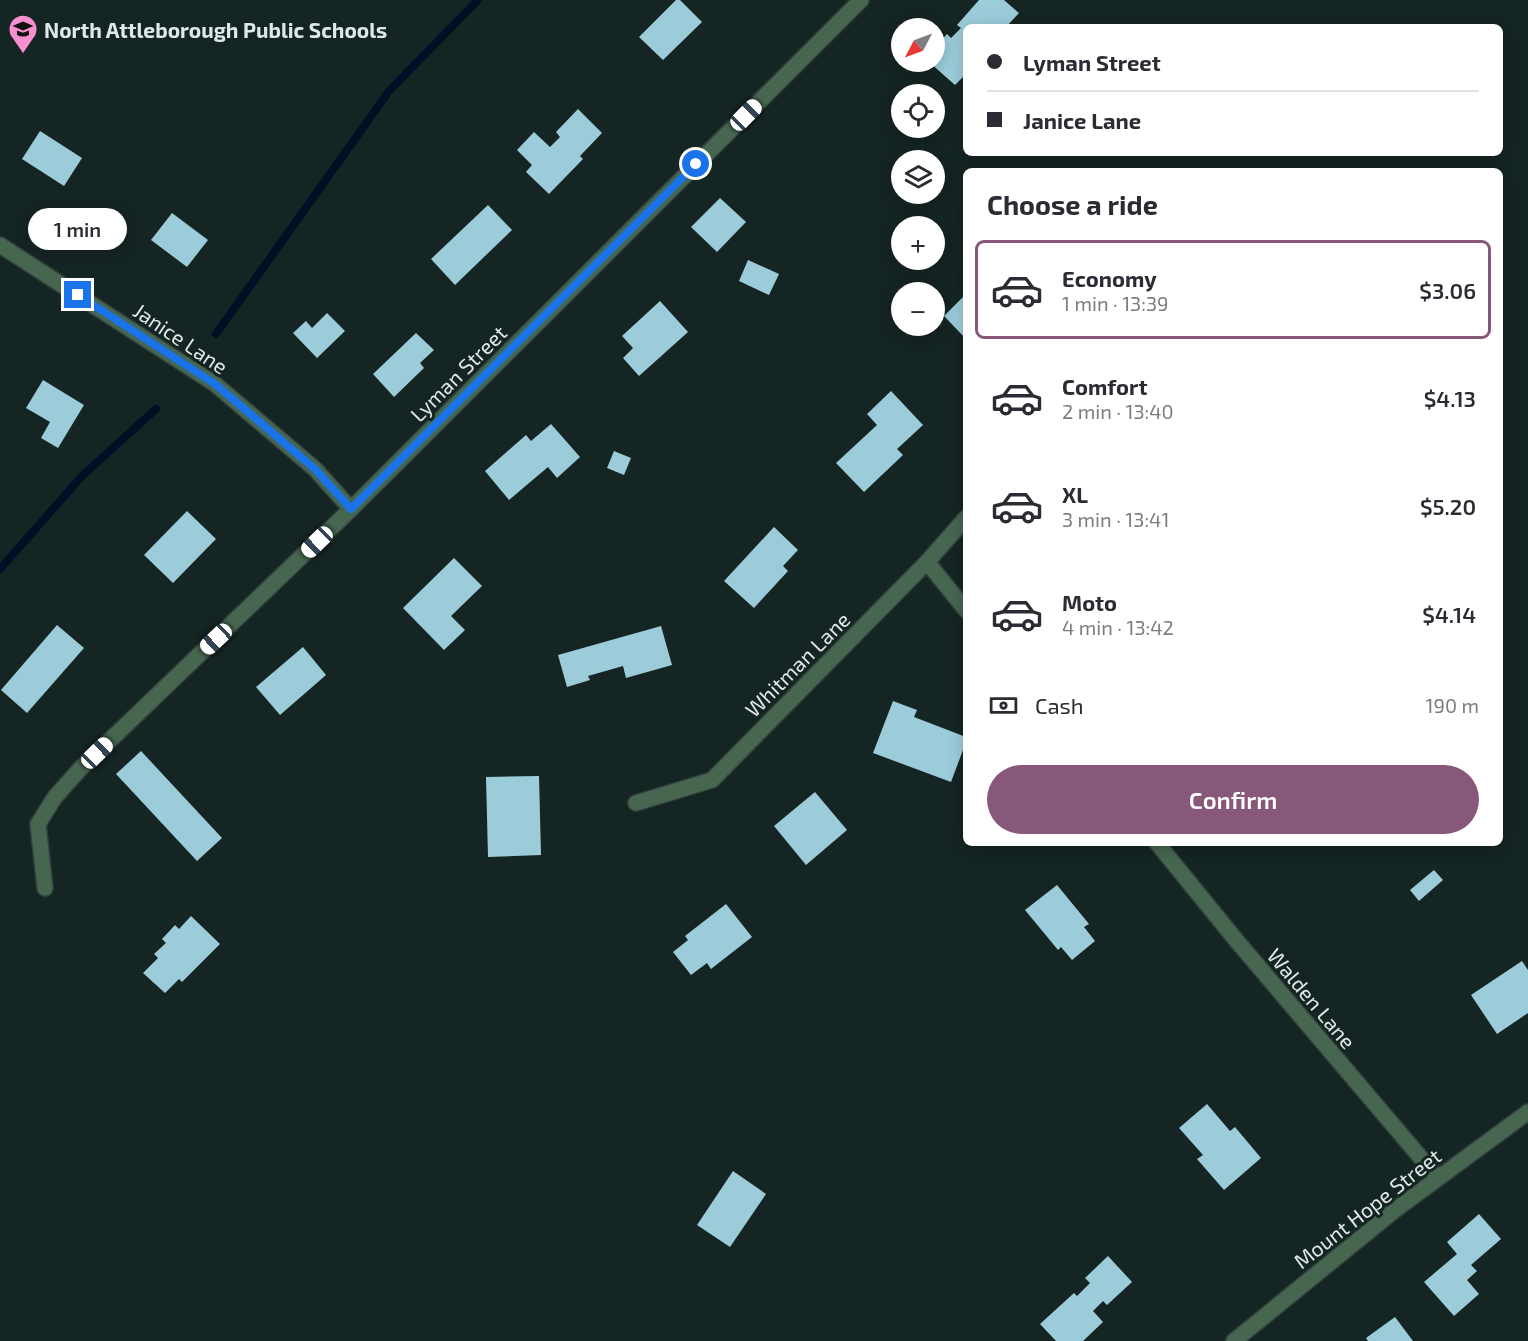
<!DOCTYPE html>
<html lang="en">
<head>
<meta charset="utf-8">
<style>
	:root { --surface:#fff; --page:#f2f2f3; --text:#2b2b33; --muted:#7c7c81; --line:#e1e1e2; --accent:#875879 }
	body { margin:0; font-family:"Exo 2",sans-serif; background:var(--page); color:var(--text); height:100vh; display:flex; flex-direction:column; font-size:22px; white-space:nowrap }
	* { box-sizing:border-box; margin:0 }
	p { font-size:20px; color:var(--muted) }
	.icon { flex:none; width:33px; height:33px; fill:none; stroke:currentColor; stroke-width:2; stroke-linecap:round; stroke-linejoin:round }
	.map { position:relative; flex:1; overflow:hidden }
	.panel { position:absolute; left:963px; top:168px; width:540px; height:678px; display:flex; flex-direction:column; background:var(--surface); border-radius:9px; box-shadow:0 3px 15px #0003 }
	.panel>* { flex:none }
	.banner { position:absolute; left:963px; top:24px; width:540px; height:132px; border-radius:9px; box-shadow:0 3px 15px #0003; display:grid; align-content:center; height:132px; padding:0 24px; background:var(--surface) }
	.needle { width:39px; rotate:229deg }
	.buttons { position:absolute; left:891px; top:18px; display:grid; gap:12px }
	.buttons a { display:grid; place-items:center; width:54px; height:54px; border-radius:50%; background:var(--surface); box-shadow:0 3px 15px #0003; font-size:30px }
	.end { position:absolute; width:27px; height:27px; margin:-14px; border:8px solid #1a73e8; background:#fff; box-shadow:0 0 0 3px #fff }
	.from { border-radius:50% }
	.bubble { position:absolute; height:42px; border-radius:21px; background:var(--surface); box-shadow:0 3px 15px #0003; font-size:20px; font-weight:600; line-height:42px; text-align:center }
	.car { position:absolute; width:18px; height:36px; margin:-18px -9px; border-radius:8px; box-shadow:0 0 4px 2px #0007; background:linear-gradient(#fff 24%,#345 0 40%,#fff 0 76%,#345 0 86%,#fff 0) }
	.banner b { display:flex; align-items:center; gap:21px; height:57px; font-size:22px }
	.banner b+b { border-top:2px solid var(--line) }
	.banner i { width:15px; height:15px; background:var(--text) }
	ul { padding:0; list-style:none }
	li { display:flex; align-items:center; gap:18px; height:99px; margin:0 12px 9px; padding:0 12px; border:3px solid transparent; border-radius:9px }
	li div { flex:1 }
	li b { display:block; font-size:22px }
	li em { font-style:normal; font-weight:600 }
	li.on { border-color:var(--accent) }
	li>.icon { width:54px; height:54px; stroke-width:1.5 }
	h2 { padding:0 24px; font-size:27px; line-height:72px }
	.pay { display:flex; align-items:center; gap:15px; height:66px; padding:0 24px; font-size:22px }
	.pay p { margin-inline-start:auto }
	.button { display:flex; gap:12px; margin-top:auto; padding:12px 24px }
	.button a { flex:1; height:69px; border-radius:36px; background:var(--accent); color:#fff; font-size:24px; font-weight:600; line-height:69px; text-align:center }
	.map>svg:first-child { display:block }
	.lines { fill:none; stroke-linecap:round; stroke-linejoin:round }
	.stream { stroke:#000f24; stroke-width:8 }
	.building { fill:#9cccda }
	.minor-casing { stroke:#31403f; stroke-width:18 }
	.tertiary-casing { stroke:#31403f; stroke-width:18 }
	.minor { stroke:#466650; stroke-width:15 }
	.tertiary { stroke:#466650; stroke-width:15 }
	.route { stroke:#1a73e8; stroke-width:8 }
	.labels { text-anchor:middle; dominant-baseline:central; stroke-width:6; stroke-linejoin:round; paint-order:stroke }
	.poi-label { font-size:21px; font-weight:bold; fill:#dfe9e8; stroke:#152523; text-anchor:start }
	.street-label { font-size:21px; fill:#dfe9e8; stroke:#152523 }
</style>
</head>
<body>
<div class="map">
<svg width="1528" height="1341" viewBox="0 0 1528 1341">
	<rect width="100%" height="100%" fill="#152523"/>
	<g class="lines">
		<g class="stream">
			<polyline points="216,334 389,91 478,0"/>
			<polyline points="0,569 82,476 156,409"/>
		</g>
	</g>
	<g class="building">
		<polygon points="676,0 680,0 702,22 663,60 639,37"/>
		<polygon points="979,0 1004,0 1019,13 1006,27 966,27 966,74 955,85 929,62 934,62 934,48 947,34 951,38 961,28 957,25"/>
		<polygon points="578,109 602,133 580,156 583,159 549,194 526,172 532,165 517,150 534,132 550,147 560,137 556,132"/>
		<polygon points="40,131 82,158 64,186 22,159"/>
		<polygon points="720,198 746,222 717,252 691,227"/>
		<polygon points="488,205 512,230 455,285 431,259"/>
		<polygon points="172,213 208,240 187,267 151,240"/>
		<polygon points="748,260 779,274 769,295 739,281"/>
		<polygon points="966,294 966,339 944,316"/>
		<polygon points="660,301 688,332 639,376 623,358 633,348 622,336"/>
		<polygon points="327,313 345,331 317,358 293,333 306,321 312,328"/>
		<polygon points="416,333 434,350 420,363 424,368 394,397 373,374"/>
		<polygon points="43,380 84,405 58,448 41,438 50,422 26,408"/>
		<polygon points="891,391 923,425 897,449 903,455 864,492 836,463 877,425 867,414"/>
		<polygon points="551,424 580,457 557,478 548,467 509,500 485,471 526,435 531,441"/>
		<polygon points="614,451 631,458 624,475 607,468"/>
		<polygon points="187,511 216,539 173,583 144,555"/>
		<polygon points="774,527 798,550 783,566 788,571 754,608 724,581"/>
		<polygon points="454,558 482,586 451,616 465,630 444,650 403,608"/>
		<polygon points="57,625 84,648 27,713 1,690"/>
		<polygon points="661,626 672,665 626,678 623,666 588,676 590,680 567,687 558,655"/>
		<polygon points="303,647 326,675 280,715 256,687"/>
		<polygon points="893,701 917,710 914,717 966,737 966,742 951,782 873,753"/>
		<polygon points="141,751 222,838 197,861 116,774"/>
		<polygon points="539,776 541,855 488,857 486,777"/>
		<polygon points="815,792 847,830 806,865 774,826"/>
		<polygon points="1434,870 1443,880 1419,901 1410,890"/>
		<polygon points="1057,885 1089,924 1084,927 1095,941 1072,960 1061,947 1058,950 1025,910"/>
		<polygon points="726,904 752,937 711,969 707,963 691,975 673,952 688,940 685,936"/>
		<polygon points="191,916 220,944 182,982 179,979 165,993 143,973 158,958 154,954 166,943 162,939 175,925 179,929"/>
		<polygon points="1522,961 1528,970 1528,1013 1497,1034 1471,995"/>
		<polygon points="1207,1104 1230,1131 1235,1127 1261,1158 1224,1190 1197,1159 1203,1155 1179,1128"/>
		<polygon points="733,1171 766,1194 730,1247 697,1225"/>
		<polygon points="1479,1214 1501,1239 1471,1265 1477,1271 1467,1280 1479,1294 1454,1316 1424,1282 1457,1254 1447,1242"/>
		<polygon points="1108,1256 1132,1282 1107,1305 1103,1301 1093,1311 1103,1322 1083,1341 1056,1341 1040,1324 1074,1293 1077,1296 1090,1283 1085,1278"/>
		<polygon points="1395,1317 1413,1341 1368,1341 1366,1338"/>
	</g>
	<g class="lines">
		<g class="minor-casing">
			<g id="minor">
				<polyline points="0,245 215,384 315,469 351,509"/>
				<polyline points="927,562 966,610"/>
				<polyline points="636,803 712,780 927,562 966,518"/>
				<polyline points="1157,843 1236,940 1438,1178"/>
				<polyline points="45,888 38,824 55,797 80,769 351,509 861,0"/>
			</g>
		</g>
		<g class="tertiary-casing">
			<polyline id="tertiary" points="1234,1341 1395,1210 1528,1112"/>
		</g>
		<use href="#minor" class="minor"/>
		<use href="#tertiary" class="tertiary"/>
	</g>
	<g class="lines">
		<polyline class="route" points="78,295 215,384 315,469 351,509 696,164"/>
	</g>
	<defs>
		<g id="school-pin" transform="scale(1.5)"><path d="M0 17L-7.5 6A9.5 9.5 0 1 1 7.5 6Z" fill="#f790ce" stroke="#152523"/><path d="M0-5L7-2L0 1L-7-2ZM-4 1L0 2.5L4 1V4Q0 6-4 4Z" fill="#111"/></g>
	</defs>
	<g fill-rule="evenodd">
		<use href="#school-pin" x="23" y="29"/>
	</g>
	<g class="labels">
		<g class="poi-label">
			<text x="44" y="29">North Attleborough Public Schools</text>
		</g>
		<g class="street-label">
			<text transform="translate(181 338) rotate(34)">Janice Lane</text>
			<text transform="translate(458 373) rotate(-45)">Lyman Street</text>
			<text transform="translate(797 664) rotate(-45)">Whitman Lane</text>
			<text transform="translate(1312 998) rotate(50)">Walden Lane</text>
			<text transform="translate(1367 1208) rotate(-38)">Mount Hope Street</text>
		</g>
	</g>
</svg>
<div class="buttons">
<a><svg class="needle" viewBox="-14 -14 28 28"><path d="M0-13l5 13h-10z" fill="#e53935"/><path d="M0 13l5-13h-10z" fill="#7c7c81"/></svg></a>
<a><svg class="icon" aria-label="locate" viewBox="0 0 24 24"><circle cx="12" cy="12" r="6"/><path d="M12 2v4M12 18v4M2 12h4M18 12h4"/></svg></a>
<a><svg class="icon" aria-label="layers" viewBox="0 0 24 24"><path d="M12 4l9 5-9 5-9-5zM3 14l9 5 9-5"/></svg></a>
<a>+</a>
<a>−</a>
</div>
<i class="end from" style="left:696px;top:164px"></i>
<i class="end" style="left:78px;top:295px"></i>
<div class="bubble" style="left:28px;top:208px;width:99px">1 min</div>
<i class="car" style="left:746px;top:115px;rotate:45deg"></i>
<i class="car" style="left:317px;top:542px;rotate:226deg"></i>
<i class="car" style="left:216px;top:639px;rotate:227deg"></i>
<i class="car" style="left:97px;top:753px;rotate:46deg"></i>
<div class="banner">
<b><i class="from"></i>Lyman Street</b>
<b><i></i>Janice Lane</b>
</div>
<section class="panel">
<h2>Choose a ride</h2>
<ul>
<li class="on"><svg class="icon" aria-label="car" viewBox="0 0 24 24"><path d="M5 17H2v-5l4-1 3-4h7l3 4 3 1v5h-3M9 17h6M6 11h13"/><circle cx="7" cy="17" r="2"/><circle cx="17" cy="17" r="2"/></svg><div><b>Economy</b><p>1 min · 13:39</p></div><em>$3.06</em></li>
<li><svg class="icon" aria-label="car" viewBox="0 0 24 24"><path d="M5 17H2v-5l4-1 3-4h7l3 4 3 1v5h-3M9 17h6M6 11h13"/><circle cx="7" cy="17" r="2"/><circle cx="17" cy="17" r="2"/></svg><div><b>Comfort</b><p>2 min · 13:40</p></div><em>$4.13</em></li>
<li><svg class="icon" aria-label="car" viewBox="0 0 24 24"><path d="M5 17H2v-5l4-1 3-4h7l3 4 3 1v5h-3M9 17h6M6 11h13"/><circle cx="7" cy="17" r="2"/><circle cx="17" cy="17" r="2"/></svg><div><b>XL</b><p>3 min · 13:41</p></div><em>$5.20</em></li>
<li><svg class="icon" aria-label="car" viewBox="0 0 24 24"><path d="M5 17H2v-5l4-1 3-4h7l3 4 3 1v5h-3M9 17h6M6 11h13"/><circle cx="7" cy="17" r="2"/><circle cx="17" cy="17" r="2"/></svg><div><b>Moto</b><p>4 min · 13:42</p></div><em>$4.14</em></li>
</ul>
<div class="pay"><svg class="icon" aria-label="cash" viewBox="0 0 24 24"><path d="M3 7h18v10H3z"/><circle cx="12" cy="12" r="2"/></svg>Cash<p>190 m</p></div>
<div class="button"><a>Confirm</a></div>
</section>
</div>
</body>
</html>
